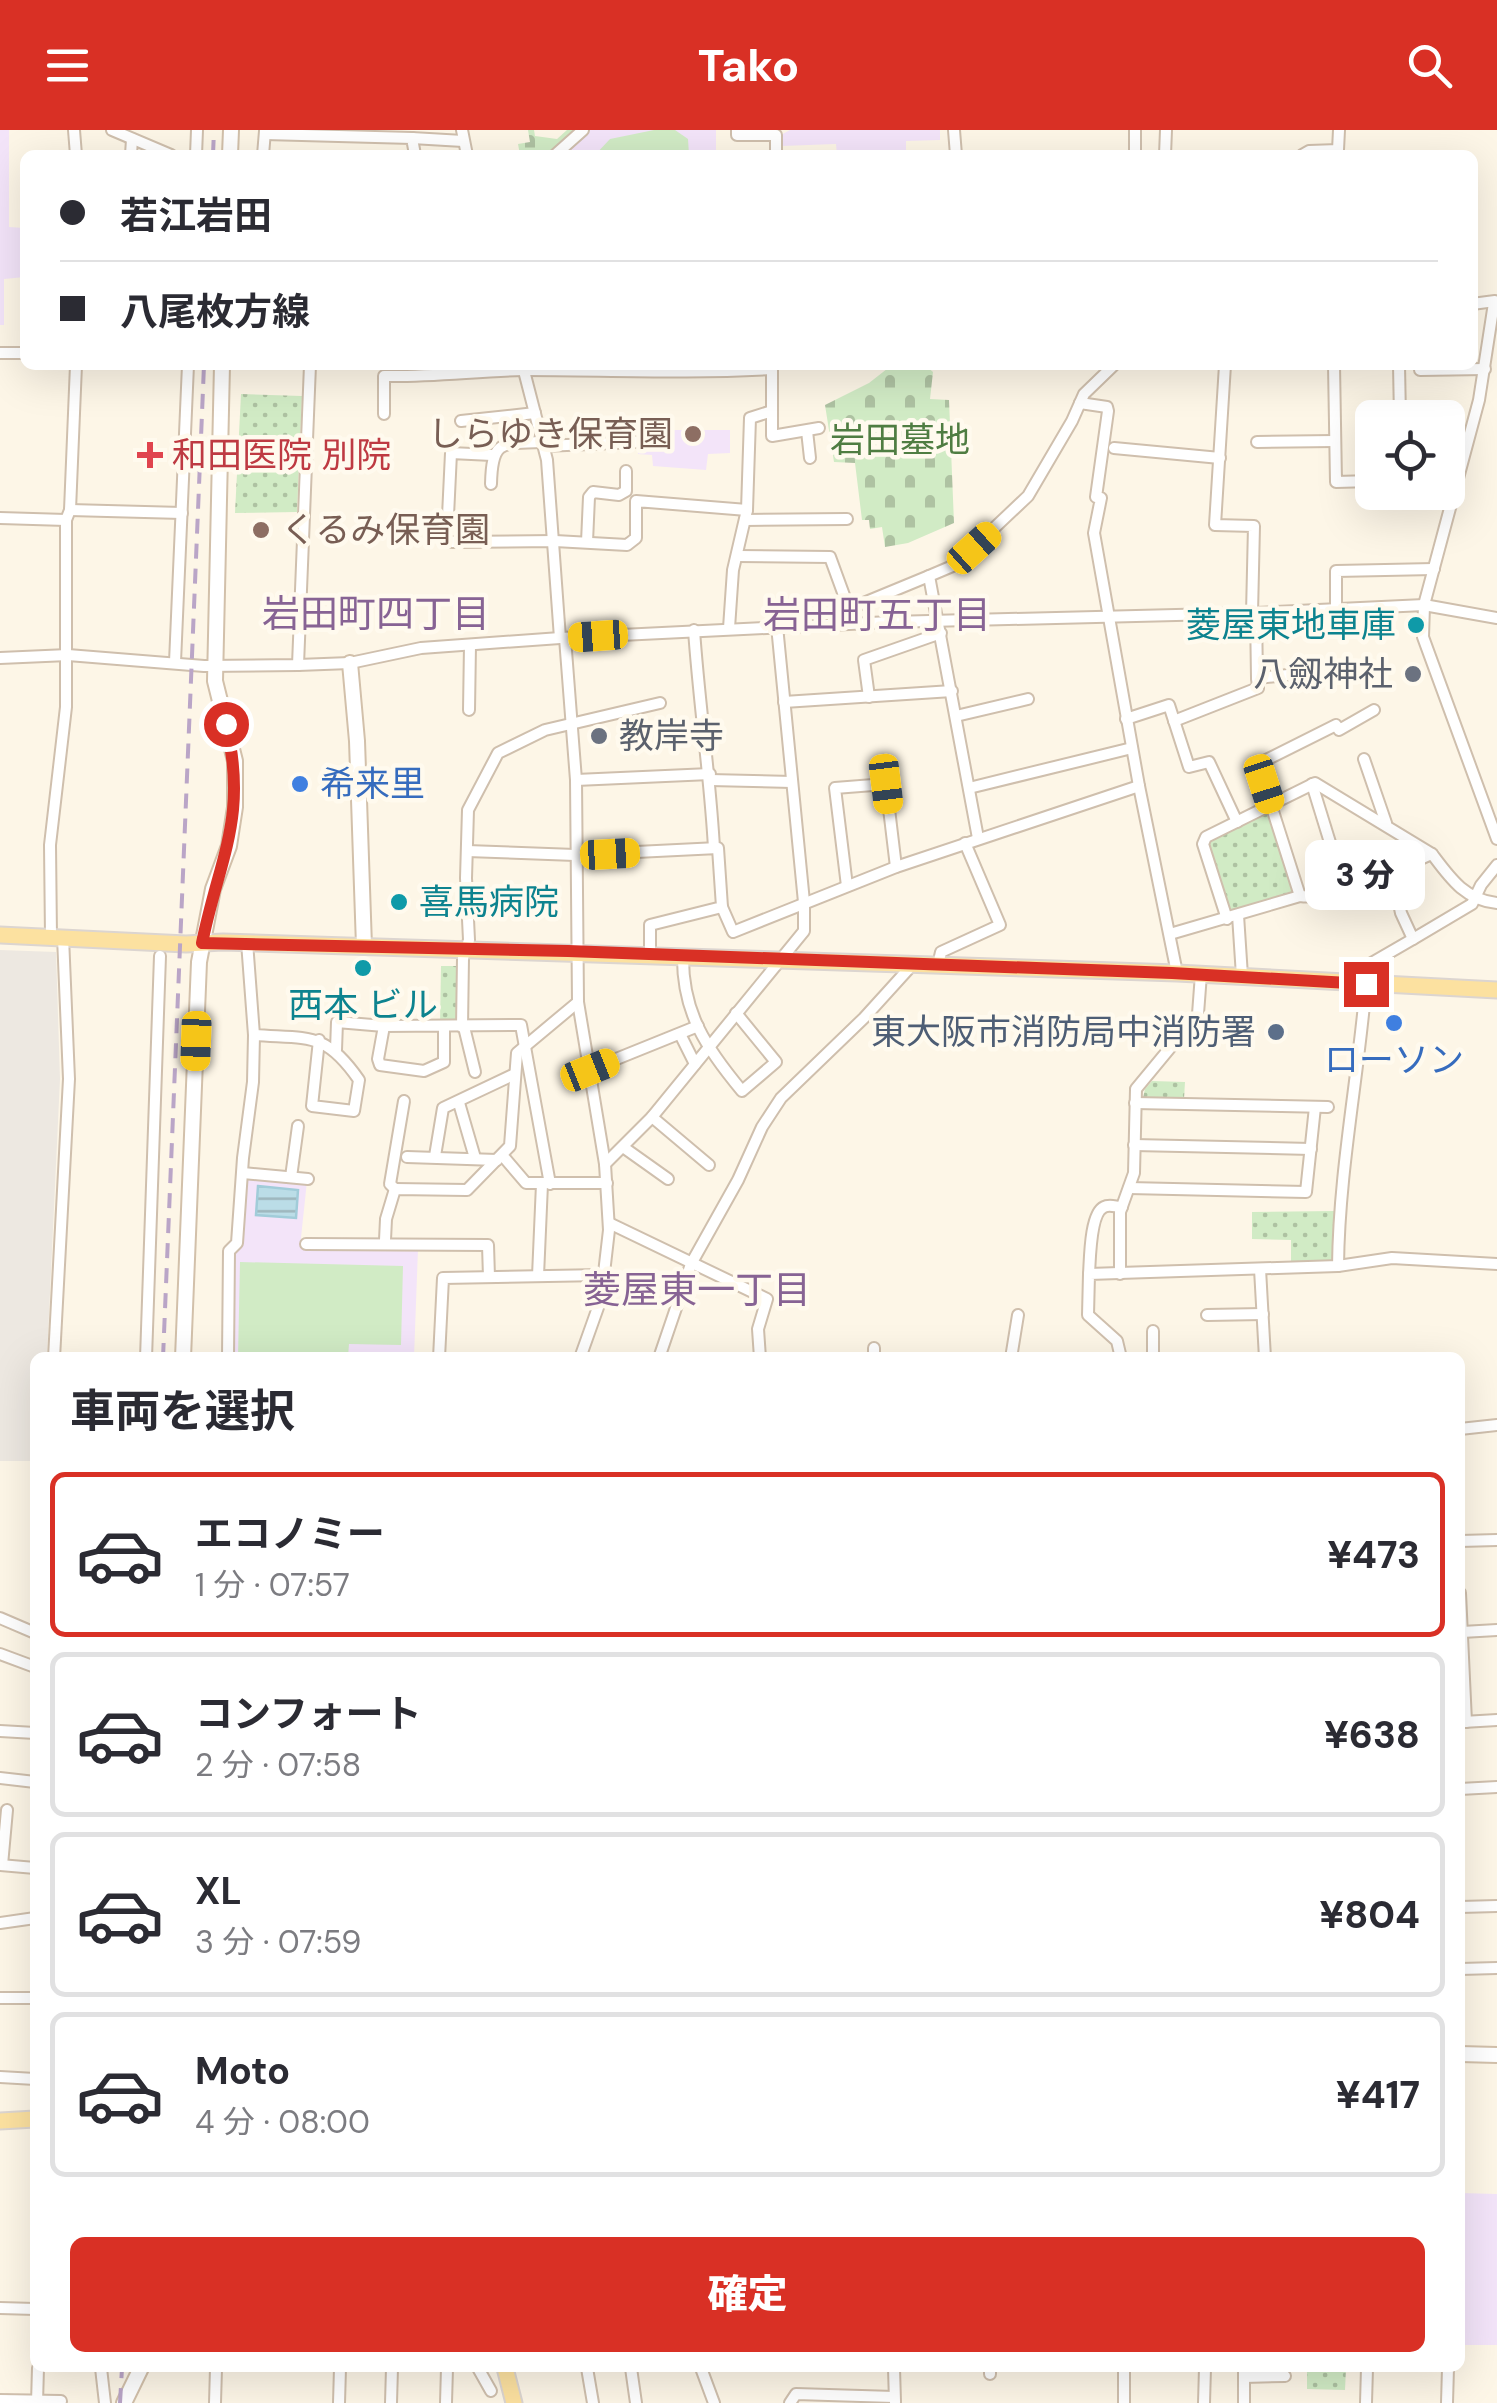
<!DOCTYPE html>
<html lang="ja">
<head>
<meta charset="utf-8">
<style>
	:root { --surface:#fff; --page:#f2f2f3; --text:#2b2b33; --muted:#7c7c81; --line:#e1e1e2; --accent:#d93025 }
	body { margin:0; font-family:"DM Sans","Noto Sans JP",sans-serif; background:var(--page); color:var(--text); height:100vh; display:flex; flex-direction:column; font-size:38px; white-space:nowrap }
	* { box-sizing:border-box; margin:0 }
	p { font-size:32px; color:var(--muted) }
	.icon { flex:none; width:55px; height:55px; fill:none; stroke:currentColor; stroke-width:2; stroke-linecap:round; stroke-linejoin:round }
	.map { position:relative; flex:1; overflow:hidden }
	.side { position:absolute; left:30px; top:1222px; width:1435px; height:1020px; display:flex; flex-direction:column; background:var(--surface); border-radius:15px; box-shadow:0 10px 40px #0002 }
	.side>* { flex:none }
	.guide { position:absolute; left:20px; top:20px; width:1458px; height:220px; border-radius:15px; box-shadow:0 10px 40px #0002; display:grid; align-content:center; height:220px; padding:0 40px; background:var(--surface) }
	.buttons { position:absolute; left:1355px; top:270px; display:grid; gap:20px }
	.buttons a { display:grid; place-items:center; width:110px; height:110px; border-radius:15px; background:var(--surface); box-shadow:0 10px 40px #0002; font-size:50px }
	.end { position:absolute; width:45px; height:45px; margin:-22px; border:12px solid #d93025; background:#fff; box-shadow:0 0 0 5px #fff }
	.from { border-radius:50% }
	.bubble { position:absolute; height:70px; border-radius:15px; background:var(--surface); box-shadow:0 10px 40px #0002; font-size:32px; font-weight:800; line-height:70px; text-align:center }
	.car { position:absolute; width:30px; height:60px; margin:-30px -15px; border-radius:12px; box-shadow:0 0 8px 2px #0007; background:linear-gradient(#f5c518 24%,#345 0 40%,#f5c518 0 76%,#345 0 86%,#f5c518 0) }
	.guide b { display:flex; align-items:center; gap:35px; height:95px; font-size:38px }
	.guide b+b { border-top:2px solid var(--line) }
	.guide i { width:25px; height:25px; background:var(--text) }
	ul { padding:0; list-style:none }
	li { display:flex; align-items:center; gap:30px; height:165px; margin:0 20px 15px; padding:0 20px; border:5px solid var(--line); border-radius:15px }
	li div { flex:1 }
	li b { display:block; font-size:38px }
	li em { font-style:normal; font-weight:800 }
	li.active { border-color:var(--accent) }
	li>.icon { width:90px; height:90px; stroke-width:1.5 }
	h2 { padding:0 40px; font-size:45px; line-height:120px }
	.action { display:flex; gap:20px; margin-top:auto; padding:20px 40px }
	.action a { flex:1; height:115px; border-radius:15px; background:var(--accent); color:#fff; font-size:40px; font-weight:800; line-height:115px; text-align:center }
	header { display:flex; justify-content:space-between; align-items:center; height:130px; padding:0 40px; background:var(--accent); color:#fff; font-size:45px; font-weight:800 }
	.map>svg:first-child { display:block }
	.industrial { fill:#ede8e1 }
	.education { fill:#f3e4f9 }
	.grass { fill:#d1ebc5 }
	.cemetery { fill:url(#cemetery-stones) }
	.park { fill:url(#park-dots) }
	.water { fill:url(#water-rules); stroke:#a1ccd9; stroke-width:2.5 }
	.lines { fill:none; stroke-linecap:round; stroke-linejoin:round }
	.street-casing { stroke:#cfbfad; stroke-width:14 }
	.secondary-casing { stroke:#d2c0aa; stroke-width:18 }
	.primary-casing { stroke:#dcd5d0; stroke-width:19 }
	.street { stroke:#fff; stroke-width:10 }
	.secondary { stroke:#fff; stroke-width:14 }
	.primary { stroke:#fce1a0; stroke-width:15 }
	.rail { stroke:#baa5c7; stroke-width:4; stroke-dasharray:15 10; stroke-linecap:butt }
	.route { stroke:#d93025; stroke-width:12 }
	.education-dot { fill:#8d6e63; stroke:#fffaee; stroke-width:4 }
	.health-dot { fill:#e0444e; stroke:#fffaee; stroke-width:4 }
	.culture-dot { fill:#0f9aa8; stroke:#fffaee; stroke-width:4 }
	.worship-dot { fill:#6b7280; stroke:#fffaee; stroke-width:4 }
	.shop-dot { fill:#3f7fe0; stroke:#fffaee; stroke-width:4 }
	.service-dot { fill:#5c6f8a; stroke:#fffaee; stroke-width:4 }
	.labels { text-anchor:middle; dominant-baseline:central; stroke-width:9; stroke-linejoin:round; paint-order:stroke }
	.education-label { font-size:35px; fill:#785e54; stroke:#fffaee; text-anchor:end }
	.park-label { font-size:35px; fill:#4f7d42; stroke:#fffaee }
	.health-label { font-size:35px; fill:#be3a42; stroke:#fffaee; text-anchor:start }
	.culture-label { font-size:35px; fill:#0d838f; stroke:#fffaee; text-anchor:end }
	.worship-label { font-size:35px; fill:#5b616d; stroke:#fffaee; text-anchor:end }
	.shop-label { font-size:35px; fill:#366cbe; stroke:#fffaee; text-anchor:start }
	.service-label { font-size:35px; fill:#4e5e75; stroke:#fffaee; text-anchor:end }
	.neighbourhood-label { font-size:38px; fill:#876394; stroke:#fffaee }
</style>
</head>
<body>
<header><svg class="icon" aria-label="menu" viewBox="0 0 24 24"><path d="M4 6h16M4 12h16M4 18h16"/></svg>Tako<svg class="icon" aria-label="search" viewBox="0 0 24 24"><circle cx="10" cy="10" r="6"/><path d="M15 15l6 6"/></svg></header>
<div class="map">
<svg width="1497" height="2273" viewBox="0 0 1497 2273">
	<defs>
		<pattern id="cemetery-stones" width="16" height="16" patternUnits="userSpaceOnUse" patternTransform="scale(2.5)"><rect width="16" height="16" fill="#d1ebc5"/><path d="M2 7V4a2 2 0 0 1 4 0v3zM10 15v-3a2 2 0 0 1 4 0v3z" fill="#aec2a2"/></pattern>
		<pattern id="park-dots" width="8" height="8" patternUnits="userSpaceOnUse" patternTransform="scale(2.5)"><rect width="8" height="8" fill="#d1ebc5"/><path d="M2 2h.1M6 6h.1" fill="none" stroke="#aec2a2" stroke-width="1.8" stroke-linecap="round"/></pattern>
		<pattern id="water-rules" width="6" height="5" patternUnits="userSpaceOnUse" patternTransform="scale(2.5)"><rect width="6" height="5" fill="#bbdde7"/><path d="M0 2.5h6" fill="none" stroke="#9db6bd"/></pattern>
	</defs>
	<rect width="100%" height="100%" fill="#fdf6e7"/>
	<polygon class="industrial" points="0,820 56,822 60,949 47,1227 35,1228 35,1331 0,1331"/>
	<g class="education">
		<polygon points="0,0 9,0 9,97 25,98 25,147 4,149 4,195 0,195"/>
		<polygon points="587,0 716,0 716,25 561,25"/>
		<polygon points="790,0 940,0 940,10 906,11 906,25 837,25 836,14 781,16 781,5"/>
		<polygon points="638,300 730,300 730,323 708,324 706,340 653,336 652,325 638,324"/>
		<polygon points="246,1047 307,1051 300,1117 418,1119 414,1227 231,1228 232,1122"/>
		<polygon points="1460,2063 1497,2064 1497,2215 1460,2215"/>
	</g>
	<g class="grass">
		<polygon points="654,0 675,0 688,9 689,25 595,25 610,9"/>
		<polygon points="240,1132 403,1136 401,1215 349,1214 348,1227 238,1227"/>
	</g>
	<g class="cemetery">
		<polygon points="528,0 534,0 535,6 557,9 567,0 579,0 550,25 520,25 518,14 530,12"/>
		<polygon points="892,235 925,235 933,242 930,269 949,270 954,393 908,413 885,417 882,397 870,399 869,390 862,390 855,333 834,332 825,275 869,253"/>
	</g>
	<g class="park">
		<polygon points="241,264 302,266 297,382 235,383"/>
		<polygon points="1265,683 1274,690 1294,756 1292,764 1237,781 1228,779 1209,714 1212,709"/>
		<polygon points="441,836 460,836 459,894 440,894"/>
		<polygon points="1152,951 1185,952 1184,969 1143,968 1145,959"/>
		<polygon points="1337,1081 1337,1134 1291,1135 1291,1110 1252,1109 1252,1082"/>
		<polygon points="1307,2238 1346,2238 1345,2260 1307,2259"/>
	</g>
	<polygon class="water" points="258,1056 298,1060 296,1088 256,1085"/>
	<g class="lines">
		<g class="street-casing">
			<g id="street">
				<polyline points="74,0 76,25"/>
				<polyline points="112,0 171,25"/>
				<polyline points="462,0 467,25"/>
				<polyline points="737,0 737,5 776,5 776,25"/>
				<polyline points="954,0 956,25"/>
				<polyline points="265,4 412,8 415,25"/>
				<polyline points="412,8 463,11"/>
				<polyline points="131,25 132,9"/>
				<polyline points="196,25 197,0"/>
				<polyline points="263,25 265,1"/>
				<polyline points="555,25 583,0"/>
				<polyline points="1135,25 1135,0"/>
				<polyline points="1165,25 1166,0"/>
				<polyline points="1302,25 1309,21 1338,20 1339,0"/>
				<polyline points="1494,173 1479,270 1424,475 1423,507 1497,709"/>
				<polyline points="1472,174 1495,171"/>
				<polyline points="0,223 25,223"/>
				<polyline points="1225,235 1215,395 1254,396 1252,483"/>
				<polyline points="1334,235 1336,352 1372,351"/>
				<polyline points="1399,235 1400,288"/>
				<polyline points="523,237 547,330 560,508"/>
				<polyline points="1420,240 1485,239"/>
				<polyline points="1080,273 1107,277 1108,281 1096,367 1101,368 1094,403 1139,656 1177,843"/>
				<polyline points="772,281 772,306 819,298"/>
				<path d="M 384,284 L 384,246 C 431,247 477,241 523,240 C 606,240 689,244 772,239"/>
				<polyline points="461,291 535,283"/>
				<polyline points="807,301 810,328"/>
				<polyline points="1257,312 1335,311"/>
				<polyline points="544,316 635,312"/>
				<polyline points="1114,318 1220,328"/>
				<path d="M 491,354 C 492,310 501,313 543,312"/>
				<polyline points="70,380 182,383"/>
				<polyline points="448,386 451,323 492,325"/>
				<polyline points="0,388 66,390"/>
				<polyline points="745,390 847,389"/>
				<polyline points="452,412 555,411 627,415 636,408 636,371 747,380"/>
				<polyline points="587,412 589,367 593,362 619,365 626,361 626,341"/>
				<polyline points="738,426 830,427 849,479"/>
				<polyline points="1336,480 1336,441 1434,439"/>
				<polyline points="1256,483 1257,548"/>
				<polyline points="832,494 849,479 929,446"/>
				<polyline points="729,498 733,440 747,380 750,288 772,281 772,237"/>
				<path d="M 694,500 C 699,573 710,645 714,718"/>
				<polyline points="565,508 576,650 578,872 605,1034 609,1100 601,1169 580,1228"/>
				<polyline points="0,528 68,525 204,536 298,535 350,533 421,518 560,508 890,492 1256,483 1424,475 1497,488"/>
				<polyline points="175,532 188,235"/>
				<polyline points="298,535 310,235"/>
				<polyline points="869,567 864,530 941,503"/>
				<polyline points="784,572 952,561"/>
				<polyline points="469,580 470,515"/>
				<polyline points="956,586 1028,569"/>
				<polyline points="1126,589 1169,575 1189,637 1209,632 1237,692"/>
				<polyline points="1174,591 1258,558 1257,548 1308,543"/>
				<polyline points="1364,629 1386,693"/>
				<polyline points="576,650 710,644"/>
				<polyline points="710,650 792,652"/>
				<polyline points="1312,654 1344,758"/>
				<polyline points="969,658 1132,618"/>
				<polyline points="978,708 929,446 955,435 1028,366 1072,291 1084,264 1114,235"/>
				<polyline points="467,721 575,725 718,718 722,777 650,795 650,824"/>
				<polyline points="1392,741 1401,783 1413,809 1472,774 1481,755 1497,735"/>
				<polyline points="847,756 835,658 886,654 896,737"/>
				<polyline points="1300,766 1258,634 1336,595 1339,600 1374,580"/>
				<polyline points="722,777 733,802 896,737 1139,656"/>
				<polyline points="1238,785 1242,846"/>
				<polyline points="1227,789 1203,714 1206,707 1315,653 1432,724"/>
				<path d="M 1170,804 L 1300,766 C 1335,771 1398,738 1432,724 C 1450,748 1465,770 1497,773"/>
				<polyline points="51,807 50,715 66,577 66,390 70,380 76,235"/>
				<path d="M 247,812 L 254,905 C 309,909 325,901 359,950 L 354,981 L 312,976 L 319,910"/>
				<path d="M 683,825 C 682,883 707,919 742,961 L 776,932 L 736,883"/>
				<polyline points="938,835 941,822 1000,795 965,713"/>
				<polyline points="1350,854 1356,842 1413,809"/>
				<polyline points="444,897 444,932 424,941 380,935 378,929 384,896 521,895 550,1054"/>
				<polyline points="462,897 463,828 469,810 466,748 468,680 498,623 545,600 660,573"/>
				<polyline points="464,897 475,942"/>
				<polyline points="680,904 695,934"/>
				<polyline points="336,920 337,892 384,896"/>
				<polyline points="589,940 698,896"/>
				<polyline points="459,973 475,1028"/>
				<polyline points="1135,973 1328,977"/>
				<polyline points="652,987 709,1035"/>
				<polyline points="1134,1015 1311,1019"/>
				<polyline points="623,1017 668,1049"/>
				<polyline points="502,1025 526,1053 607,1053"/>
				<polyline points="435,1026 443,978 515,944"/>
				<polyline points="407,1027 497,1030"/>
				<polyline points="605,1034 652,987 804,801 804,772 777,496"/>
				<polyline points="243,1043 308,1049"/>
				<polyline points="291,1047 298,996"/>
				<polyline points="1129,1058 1306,1062 1315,977"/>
				<polyline points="395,1059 390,1054 404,971"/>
				<polyline points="609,1093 767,1169 758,1199 760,1228"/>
				<polyline points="385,1110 386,1089 395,1059 467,1060 510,1016 517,923 578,872"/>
				<polyline points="306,1114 488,1115 489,1147"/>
				<path d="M 1338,1136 C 1339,1041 1358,949 1366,854"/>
				<polyline points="1260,1139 1265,1228"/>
				<path d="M 1089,1144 C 1090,1130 1090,1083 1104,1077 C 1109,1074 1116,1077 1122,1077"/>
				<polyline points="1120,1144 1120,1082 1134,1043 1136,959 1198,884 1201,844"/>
				<polyline points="538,1146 542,1054"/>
				<polyline points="1207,1185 1263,1184"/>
				<polyline points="54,1228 69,949 63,807"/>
				<polyline points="146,1228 160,826"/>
				<polyline points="228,1228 229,1121 237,1113 243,1028 253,952 254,905"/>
				<polyline points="439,1228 443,1148 602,1145"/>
				<polyline points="659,1228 691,1134 738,1050 762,997 781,968 864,888 913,834"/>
				<polyline points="874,1228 874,1218"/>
				<polyline points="1011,1228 1018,1185"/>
				<polyline points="1121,1228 1117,1211 1088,1185 1089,1144 1338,1136 1392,1128 1497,1134"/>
				<polyline points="1153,1228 1153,1201"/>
				<polyline points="1460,1299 1497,1295"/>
				<polyline points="1460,1411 1497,1410"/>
				<polyline points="1460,1463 1466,1592"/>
				<polyline points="0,1488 35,1503"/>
				<polyline points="1462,1502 1497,1500"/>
				<polyline points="0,1524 35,1537"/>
				<polyline points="1463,1592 1497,1590"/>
				<polyline points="0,1601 35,1603"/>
				<polyline points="0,1648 35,1652"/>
				<polyline points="1460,1659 1497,1657"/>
				<polyline points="0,1735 35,1738"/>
				<polyline points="2,1735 7,1680"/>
				<polyline points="1460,1777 1497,1776"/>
				<polyline points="0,1793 35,1788"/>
				<polyline points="1460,1839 1497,1838"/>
				<polyline points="0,1868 35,1868"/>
				<polyline points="0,1947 35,1949"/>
				<polyline points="0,2178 35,2179"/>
				<polyline points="101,2238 105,2273"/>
				<polyline points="478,2238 491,2261"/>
				<polyline points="587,2238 593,2273"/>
				<polyline points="631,2238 636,2273"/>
				<polyline points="701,2238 714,2273"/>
				<polyline points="894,2238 895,2272"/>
				<polyline points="990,2238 990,2244"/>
				<polyline points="1244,2247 1285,2246"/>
				<polyline points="0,2270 61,2271"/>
				<polyline points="37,2273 38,2238"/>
				<polyline points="215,2273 216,2238"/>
				<polyline points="339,2273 340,2238"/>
				<polyline points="391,2273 392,2238"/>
				<polyline points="446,2273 447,2238"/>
				<polyline points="790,2273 796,2264 894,2267"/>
				<polyline points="1124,2273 1124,2238"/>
				<polyline points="1204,2273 1205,2238"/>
				<polyline points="1244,2273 1244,2238"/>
				<polyline points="1366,2273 1367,2238"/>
				<polyline points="1447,2273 1448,2238"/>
			</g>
		</g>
		<g class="secondary-casing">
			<g id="secondary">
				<polyline points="230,25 231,0"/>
				<polyline points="350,533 357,611 364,816"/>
				<polyline points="183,1228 199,832 213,759 229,716 235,677 235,631 215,551 222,235"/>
				<polyline points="1460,1924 1497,1925"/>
				<polyline points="124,2273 141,2238"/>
			</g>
		</g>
		<g class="primary-casing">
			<g id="primary">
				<polyline points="0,805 186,814 223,812 1177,843 1497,860"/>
				<polyline points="0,1991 35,1989"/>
				<polyline points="505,2238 514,2273"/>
			</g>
		</g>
		<use href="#street" class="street"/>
		<use href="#secondary" class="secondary"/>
		<use href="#primary" class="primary"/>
		<g class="rail">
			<polyline points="213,25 214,0"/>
			<polyline points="163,1228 204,235"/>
			<polyline points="120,2273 122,2238"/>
		</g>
	</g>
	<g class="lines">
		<path class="route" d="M 226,594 C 248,687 220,726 202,813 L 568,821 L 1172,843 L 1366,854"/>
	</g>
	<g class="education-dot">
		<circle cx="693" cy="304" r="10"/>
		<circle cx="261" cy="400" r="10"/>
	</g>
	<path class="health-dot" d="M145 310h10v10h10v10h-10v10h-10v-10h-10v-10h10z"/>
	<g class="culture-dot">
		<circle cx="1416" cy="495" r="10"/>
		<circle cx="399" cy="772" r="10"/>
		<circle cx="363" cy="838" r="10"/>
	</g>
	<g class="worship-dot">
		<circle cx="1413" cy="544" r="10"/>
		<circle cx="599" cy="606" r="10"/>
	</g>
	<g class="shop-dot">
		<circle cx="300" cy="654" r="10"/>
		<circle cx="1394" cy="893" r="10"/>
	</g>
	<circle class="service-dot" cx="1276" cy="902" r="10"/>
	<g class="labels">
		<g class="education-label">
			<text x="673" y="304">しらゆき保育園</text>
			<text x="281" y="400" text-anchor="start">くるみ保育園</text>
		</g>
		<g class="park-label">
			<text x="900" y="310">岩田墓地</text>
		</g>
		<g class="health-label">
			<text x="172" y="325">和田医院 別院</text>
		</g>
		<g class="culture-label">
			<text x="1396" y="495">菱屋東地車庫</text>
			<text x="419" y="772" text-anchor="start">喜馬病院</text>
			<text x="363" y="875" text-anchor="middle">西本 ビル</text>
		</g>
		<g class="worship-label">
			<text x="1393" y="544">八劔神社</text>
			<text x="619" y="606" text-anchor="start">教岸寺</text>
		</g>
		<g class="shop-label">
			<text x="320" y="654">希来里</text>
			<text x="1394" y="930" text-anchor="middle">ローソン</text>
		</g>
		<g class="service-label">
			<text x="1256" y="902">東大阪市消防局中消防署</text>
		</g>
		<g class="neighbourhood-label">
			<text x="376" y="484">岩田町四丁目</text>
			<text x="877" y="485">岩田町五丁目</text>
			<text x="697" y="1160">菱屋東一丁目</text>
		</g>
	</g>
</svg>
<div class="buttons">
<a><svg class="icon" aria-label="locate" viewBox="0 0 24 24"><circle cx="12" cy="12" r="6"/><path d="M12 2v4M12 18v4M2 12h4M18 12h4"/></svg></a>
</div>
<i class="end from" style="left:226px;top:594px"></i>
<i class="end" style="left:1366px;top:854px"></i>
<div class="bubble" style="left:1305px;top:710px;width:120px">3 分</div>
<i class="car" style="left:974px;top:418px;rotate:48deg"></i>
<i class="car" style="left:598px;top:506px;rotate:266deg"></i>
<i class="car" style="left:886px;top:654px;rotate:173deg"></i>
<i class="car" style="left:1264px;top:654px;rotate:162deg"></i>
<i class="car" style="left:610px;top:724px;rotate:87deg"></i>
<i class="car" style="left:196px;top:911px;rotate:182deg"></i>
<i class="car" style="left:590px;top:940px;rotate:68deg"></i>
<div class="guide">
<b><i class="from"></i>若江岩田</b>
<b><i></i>八尾枚方線</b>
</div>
<section class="side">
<h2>車両を選択</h2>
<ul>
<li class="active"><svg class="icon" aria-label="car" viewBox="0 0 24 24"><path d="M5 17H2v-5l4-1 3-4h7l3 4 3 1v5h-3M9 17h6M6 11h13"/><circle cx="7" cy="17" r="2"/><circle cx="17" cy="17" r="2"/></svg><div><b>エコノミー</b><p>1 分 · 07:57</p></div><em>¥473</em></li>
<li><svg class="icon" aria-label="car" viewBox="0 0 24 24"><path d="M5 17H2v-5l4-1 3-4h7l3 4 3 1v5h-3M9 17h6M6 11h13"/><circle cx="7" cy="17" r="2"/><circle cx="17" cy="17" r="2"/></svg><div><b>コンフォート</b><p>2 分 · 07:58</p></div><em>¥638</em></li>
<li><svg class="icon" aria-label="car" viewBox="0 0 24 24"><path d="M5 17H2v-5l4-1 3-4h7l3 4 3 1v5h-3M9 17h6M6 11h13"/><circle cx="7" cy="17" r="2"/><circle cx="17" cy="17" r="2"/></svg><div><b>XL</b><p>3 分 · 07:59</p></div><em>¥804</em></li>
<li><svg class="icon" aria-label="car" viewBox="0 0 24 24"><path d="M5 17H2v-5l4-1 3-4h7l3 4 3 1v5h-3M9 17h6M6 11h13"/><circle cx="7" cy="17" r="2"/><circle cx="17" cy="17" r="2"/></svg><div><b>Moto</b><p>4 分 · 08:00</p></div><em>¥417</em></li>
</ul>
<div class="action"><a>確定</a></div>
</section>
</div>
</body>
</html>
